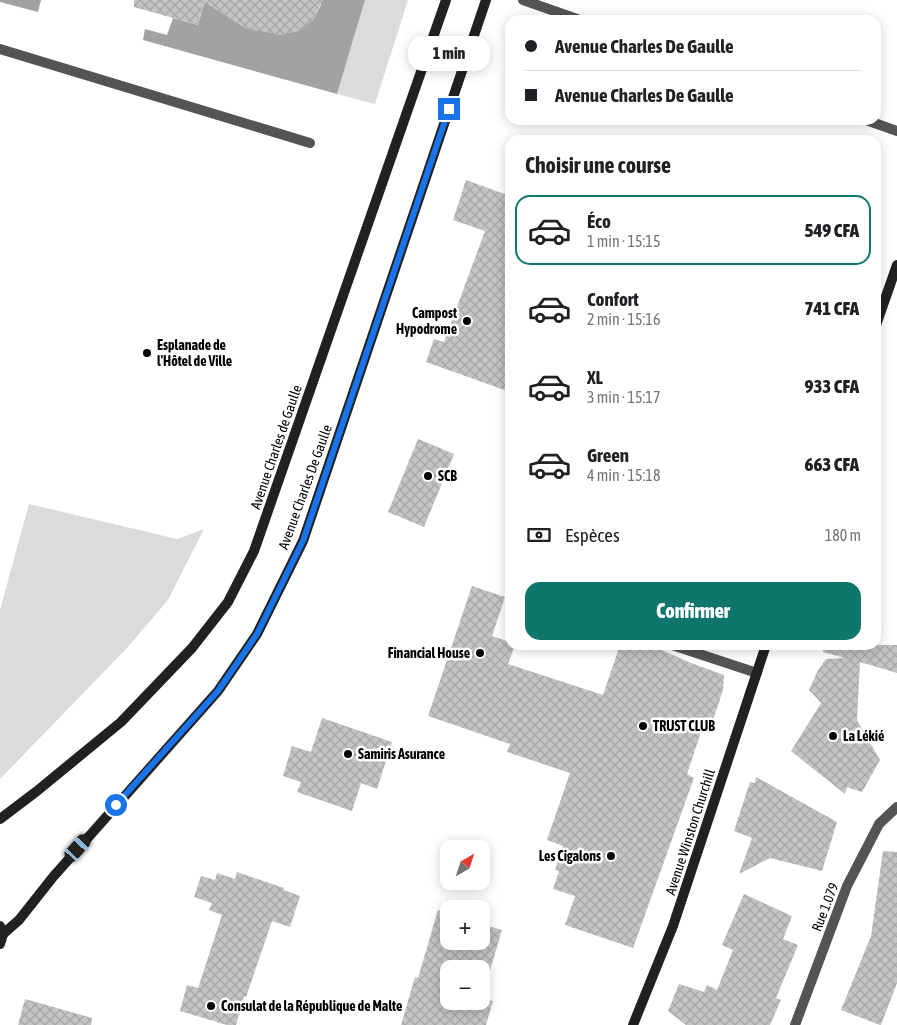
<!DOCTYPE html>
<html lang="fr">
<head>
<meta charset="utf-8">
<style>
	:root { --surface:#fff; --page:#f6f6f6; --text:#202124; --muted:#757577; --line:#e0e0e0; --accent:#0f766e }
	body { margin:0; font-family:"Asap Condensed",sans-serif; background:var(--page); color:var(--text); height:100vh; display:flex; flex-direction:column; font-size:19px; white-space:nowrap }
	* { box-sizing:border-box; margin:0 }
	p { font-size:16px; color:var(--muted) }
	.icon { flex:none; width:28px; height:28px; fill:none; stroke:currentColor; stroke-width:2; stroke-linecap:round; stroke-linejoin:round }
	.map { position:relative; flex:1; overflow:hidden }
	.drawer { position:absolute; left:505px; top:135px; width:376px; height:515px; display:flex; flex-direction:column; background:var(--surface); border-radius:15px; box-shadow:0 2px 12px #0003 }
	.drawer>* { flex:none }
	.guide { position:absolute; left:505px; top:15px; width:376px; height:110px; border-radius:15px; box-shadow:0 2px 12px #0003; display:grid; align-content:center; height:110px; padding:0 20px; background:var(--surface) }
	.needle { width:32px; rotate:39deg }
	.controls { position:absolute; left:440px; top:840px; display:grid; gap:10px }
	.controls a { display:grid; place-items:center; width:50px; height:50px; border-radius:10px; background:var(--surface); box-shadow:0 2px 12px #0003; font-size:25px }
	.end { position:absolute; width:22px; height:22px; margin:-11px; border:6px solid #1a73e8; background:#fff; box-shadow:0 0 0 2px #fff }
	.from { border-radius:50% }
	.bubble { position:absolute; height:35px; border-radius:15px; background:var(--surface); box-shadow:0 2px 12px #0003; font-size:16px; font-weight:800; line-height:35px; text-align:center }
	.car { position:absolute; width:15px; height:30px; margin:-15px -8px; border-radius:6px; box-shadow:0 0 4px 1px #0007; background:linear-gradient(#222 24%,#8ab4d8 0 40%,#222 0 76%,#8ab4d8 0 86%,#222 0) }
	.guide b { display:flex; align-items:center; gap:18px; height:48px; font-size:19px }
	.guide b+b { border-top:1px solid var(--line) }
	.guide i { width:12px; height:12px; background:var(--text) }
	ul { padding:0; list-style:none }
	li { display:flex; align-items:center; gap:15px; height:70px; margin:0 10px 8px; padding:0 10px; border:2px solid transparent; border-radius:15px }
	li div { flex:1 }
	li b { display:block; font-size:19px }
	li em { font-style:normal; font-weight:800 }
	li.current { border-color:var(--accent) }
	li>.icon { width:45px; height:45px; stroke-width:1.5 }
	h2 { padding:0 20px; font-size:22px; line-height:60px }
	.pay { display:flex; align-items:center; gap:12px; height:55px; padding:0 20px; font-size:19px }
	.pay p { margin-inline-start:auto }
	.button { display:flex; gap:10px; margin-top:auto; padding:10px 20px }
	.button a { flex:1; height:58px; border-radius:15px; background:var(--accent); color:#fff; font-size:20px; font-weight:800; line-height:58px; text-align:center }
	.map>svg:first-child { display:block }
	.green { fill:#dbdbdb }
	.water { fill:#a2a2a2 }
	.building { fill:url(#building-cross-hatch); fill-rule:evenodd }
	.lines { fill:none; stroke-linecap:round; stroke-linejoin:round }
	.lane { stroke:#545454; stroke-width:10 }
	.street { stroke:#545454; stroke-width:10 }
	.secondary { stroke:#212121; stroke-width:10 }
	.route { stroke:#1a73e8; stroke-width:6 }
	.poi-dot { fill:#000; stroke:#fff; stroke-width:2 }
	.labels { text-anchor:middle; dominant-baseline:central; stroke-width:5; stroke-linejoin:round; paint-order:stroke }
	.poi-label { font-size:14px; font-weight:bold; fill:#000; stroke:#fff; text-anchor:start }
	.street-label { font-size:14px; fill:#000; stroke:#fff }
</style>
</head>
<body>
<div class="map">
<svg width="897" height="1025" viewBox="0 0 897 1025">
	<defs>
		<pattern id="building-cross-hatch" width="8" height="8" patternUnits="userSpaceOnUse" patternTransform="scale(1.25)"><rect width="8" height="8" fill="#c4c4c4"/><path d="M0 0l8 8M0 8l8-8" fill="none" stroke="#a7a7a7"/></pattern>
	</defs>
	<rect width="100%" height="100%" fill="#fff"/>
	<g class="green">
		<polygon points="365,0 408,0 375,104 337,94"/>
		<polygon points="29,504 177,539 204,529 168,600 127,648 0,779 0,610"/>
	</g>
	<g class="water">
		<polygon points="0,0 41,0 38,12 0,2"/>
		<polygon points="205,0 312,21 321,5 321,0 365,0 337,94 143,40 145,29 167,35 173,18 198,25"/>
	</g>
	<g class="building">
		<polygon points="134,0 323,0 312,21 299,31 280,35 245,28 204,2 198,25 134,7"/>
		<polygon points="466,180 510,196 510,392 426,362 434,339 444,342 485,231 453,220"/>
		<polygon points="418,439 454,454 424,527 388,512"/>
		<polygon points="472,586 505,597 492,636 510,642 510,645 515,645 508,664 603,695 620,645 650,645 691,663 724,675 723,690 710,729 703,726 687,774 694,778 633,948 565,925 575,896 553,889 559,871 555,870 563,846 547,840 570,773 507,752 510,744 428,716"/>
		<polygon points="823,645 897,645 897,673 860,662 857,720 880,760 862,792 847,787 845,794 791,751 821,703 809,690 818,670 826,659 845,658 823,652"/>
		<polygon points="322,718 392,742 377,789 361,783 352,811 297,792 301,782 283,776 292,746 311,752"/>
		<polygon points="756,777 837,822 822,871 770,858 739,874 752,838 734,831 750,782 755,783"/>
		<polygon points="883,851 897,852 897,983 881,1025 880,1025 841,1010 871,936"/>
		<polygon points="237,872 284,888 284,890 300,896 290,927 272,921 246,997 244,996 236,1025 227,1025 180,1011 187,985 198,988 222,915 209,910 212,903 194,897 201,876 215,880 217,873 235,879"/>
		<polygon points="744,894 792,916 783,939 798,945 776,998 781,1000 770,1025 686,1025 668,1011 679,984 704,992 707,985 717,990 733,950 722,945"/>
		<path d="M 438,910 L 449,914 L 449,941 L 481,941 L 481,924 L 502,930 L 482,998 L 493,1001 L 486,1025 L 401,1025 L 415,977 L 418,978 ZM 449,969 L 481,969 L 481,1001 L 449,1001 Z"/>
		<polygon points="25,999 92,1018 91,1025 18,1025"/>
	</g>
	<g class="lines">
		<polyline class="lane" points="0,49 310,143"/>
		<g class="street">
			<polyline points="523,0 580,20"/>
			<polyline points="866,120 897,131"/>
			<polyline points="672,645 757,673"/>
			<polyline points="795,1025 847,886 879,824 897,807"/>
		</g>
		<g class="secondary">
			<polyline points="876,325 897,265"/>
			<polyline points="0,819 37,791 121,722 192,648 228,602 254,551 446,0"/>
			<polyline points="0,926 3,934 0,944"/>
			<polyline points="3,934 19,920 53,877 218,691 257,634 303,541 486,0"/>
			<polyline points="633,1025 673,926 766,645"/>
		</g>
	</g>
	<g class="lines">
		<polyline class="route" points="116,805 218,691 257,634 303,541 449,109"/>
	</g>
	<g class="poi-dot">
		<circle cx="467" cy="321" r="5"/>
		<circle cx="147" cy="353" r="5"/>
		<circle cx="428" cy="476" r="5"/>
		<circle cx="480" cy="653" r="5"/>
		<circle cx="643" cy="726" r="5"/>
		<circle cx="833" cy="736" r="5"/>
		<circle cx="348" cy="754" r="5"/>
		<circle cx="611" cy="856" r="5"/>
		<circle cx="211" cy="1006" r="5"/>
	</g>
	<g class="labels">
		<g class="poi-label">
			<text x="457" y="313" text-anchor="end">Campost<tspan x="457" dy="16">Hypodrome</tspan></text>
			<text x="157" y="345">Esplanade de<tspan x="157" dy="16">l'Hôtel de Ville</tspan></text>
			<text x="438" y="476">SCB</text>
			<text x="470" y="653" text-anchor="end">Financial House</text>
			<text x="653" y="726">TRUST CLUB</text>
			<text x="843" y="736">La Lékié</text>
			<text x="358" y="754">Samiris Asurance</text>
			<text x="601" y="856" text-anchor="end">Les Cigalons</text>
			<text x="221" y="1006">Consulat de la République de Malte</text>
		</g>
		<g class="street-label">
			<text transform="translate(276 447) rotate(-71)">Avenue Charles de Gaulle</text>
			<text transform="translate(305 487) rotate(-70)">Avenue Charles De Gaulle</text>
			<text transform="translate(690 832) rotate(-72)">Avenue Winston Churchill</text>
			<text transform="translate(825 907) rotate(-69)">Rue 1.079</text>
		</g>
	</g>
</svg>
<div class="controls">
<a><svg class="needle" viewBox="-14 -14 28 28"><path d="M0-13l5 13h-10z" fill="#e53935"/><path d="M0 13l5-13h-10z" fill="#757577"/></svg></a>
<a>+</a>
<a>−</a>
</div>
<i class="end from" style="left:116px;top:805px"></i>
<i class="end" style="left:449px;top:109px"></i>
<div class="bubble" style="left:408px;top:36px;width:82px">1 min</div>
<i class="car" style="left:78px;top:848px;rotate:42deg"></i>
<div class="guide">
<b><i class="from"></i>Avenue Charles De Gaulle</b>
<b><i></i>Avenue Charles De Gaulle</b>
</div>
<section class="drawer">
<h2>Choisir une course</h2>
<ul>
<li class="current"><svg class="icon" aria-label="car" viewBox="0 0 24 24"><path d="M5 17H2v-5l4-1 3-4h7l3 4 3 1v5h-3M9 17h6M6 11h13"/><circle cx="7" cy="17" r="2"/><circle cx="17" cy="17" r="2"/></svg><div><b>Éco</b><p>1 min · 15:15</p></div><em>549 CFA</em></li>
<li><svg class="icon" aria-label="car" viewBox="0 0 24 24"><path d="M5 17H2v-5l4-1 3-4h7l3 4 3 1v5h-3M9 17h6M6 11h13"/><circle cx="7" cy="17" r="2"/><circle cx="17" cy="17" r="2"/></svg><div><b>Confort</b><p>2 min · 15:16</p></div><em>741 CFA</em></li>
<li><svg class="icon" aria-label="car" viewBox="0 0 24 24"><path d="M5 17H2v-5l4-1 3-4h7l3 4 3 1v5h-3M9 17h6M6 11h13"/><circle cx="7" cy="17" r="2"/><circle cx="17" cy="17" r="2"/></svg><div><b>XL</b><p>3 min · 15:17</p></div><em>933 CFA</em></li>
<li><svg class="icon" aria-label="car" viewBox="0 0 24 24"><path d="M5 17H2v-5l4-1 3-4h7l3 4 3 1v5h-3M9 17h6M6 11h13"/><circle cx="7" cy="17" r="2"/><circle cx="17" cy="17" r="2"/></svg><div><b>Green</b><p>4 min · 15:18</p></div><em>663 CFA</em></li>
</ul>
<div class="pay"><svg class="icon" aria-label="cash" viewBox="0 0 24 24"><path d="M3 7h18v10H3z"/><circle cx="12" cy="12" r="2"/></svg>Espèces<p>180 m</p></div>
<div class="button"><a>Confirmer</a></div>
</section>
</div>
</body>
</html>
